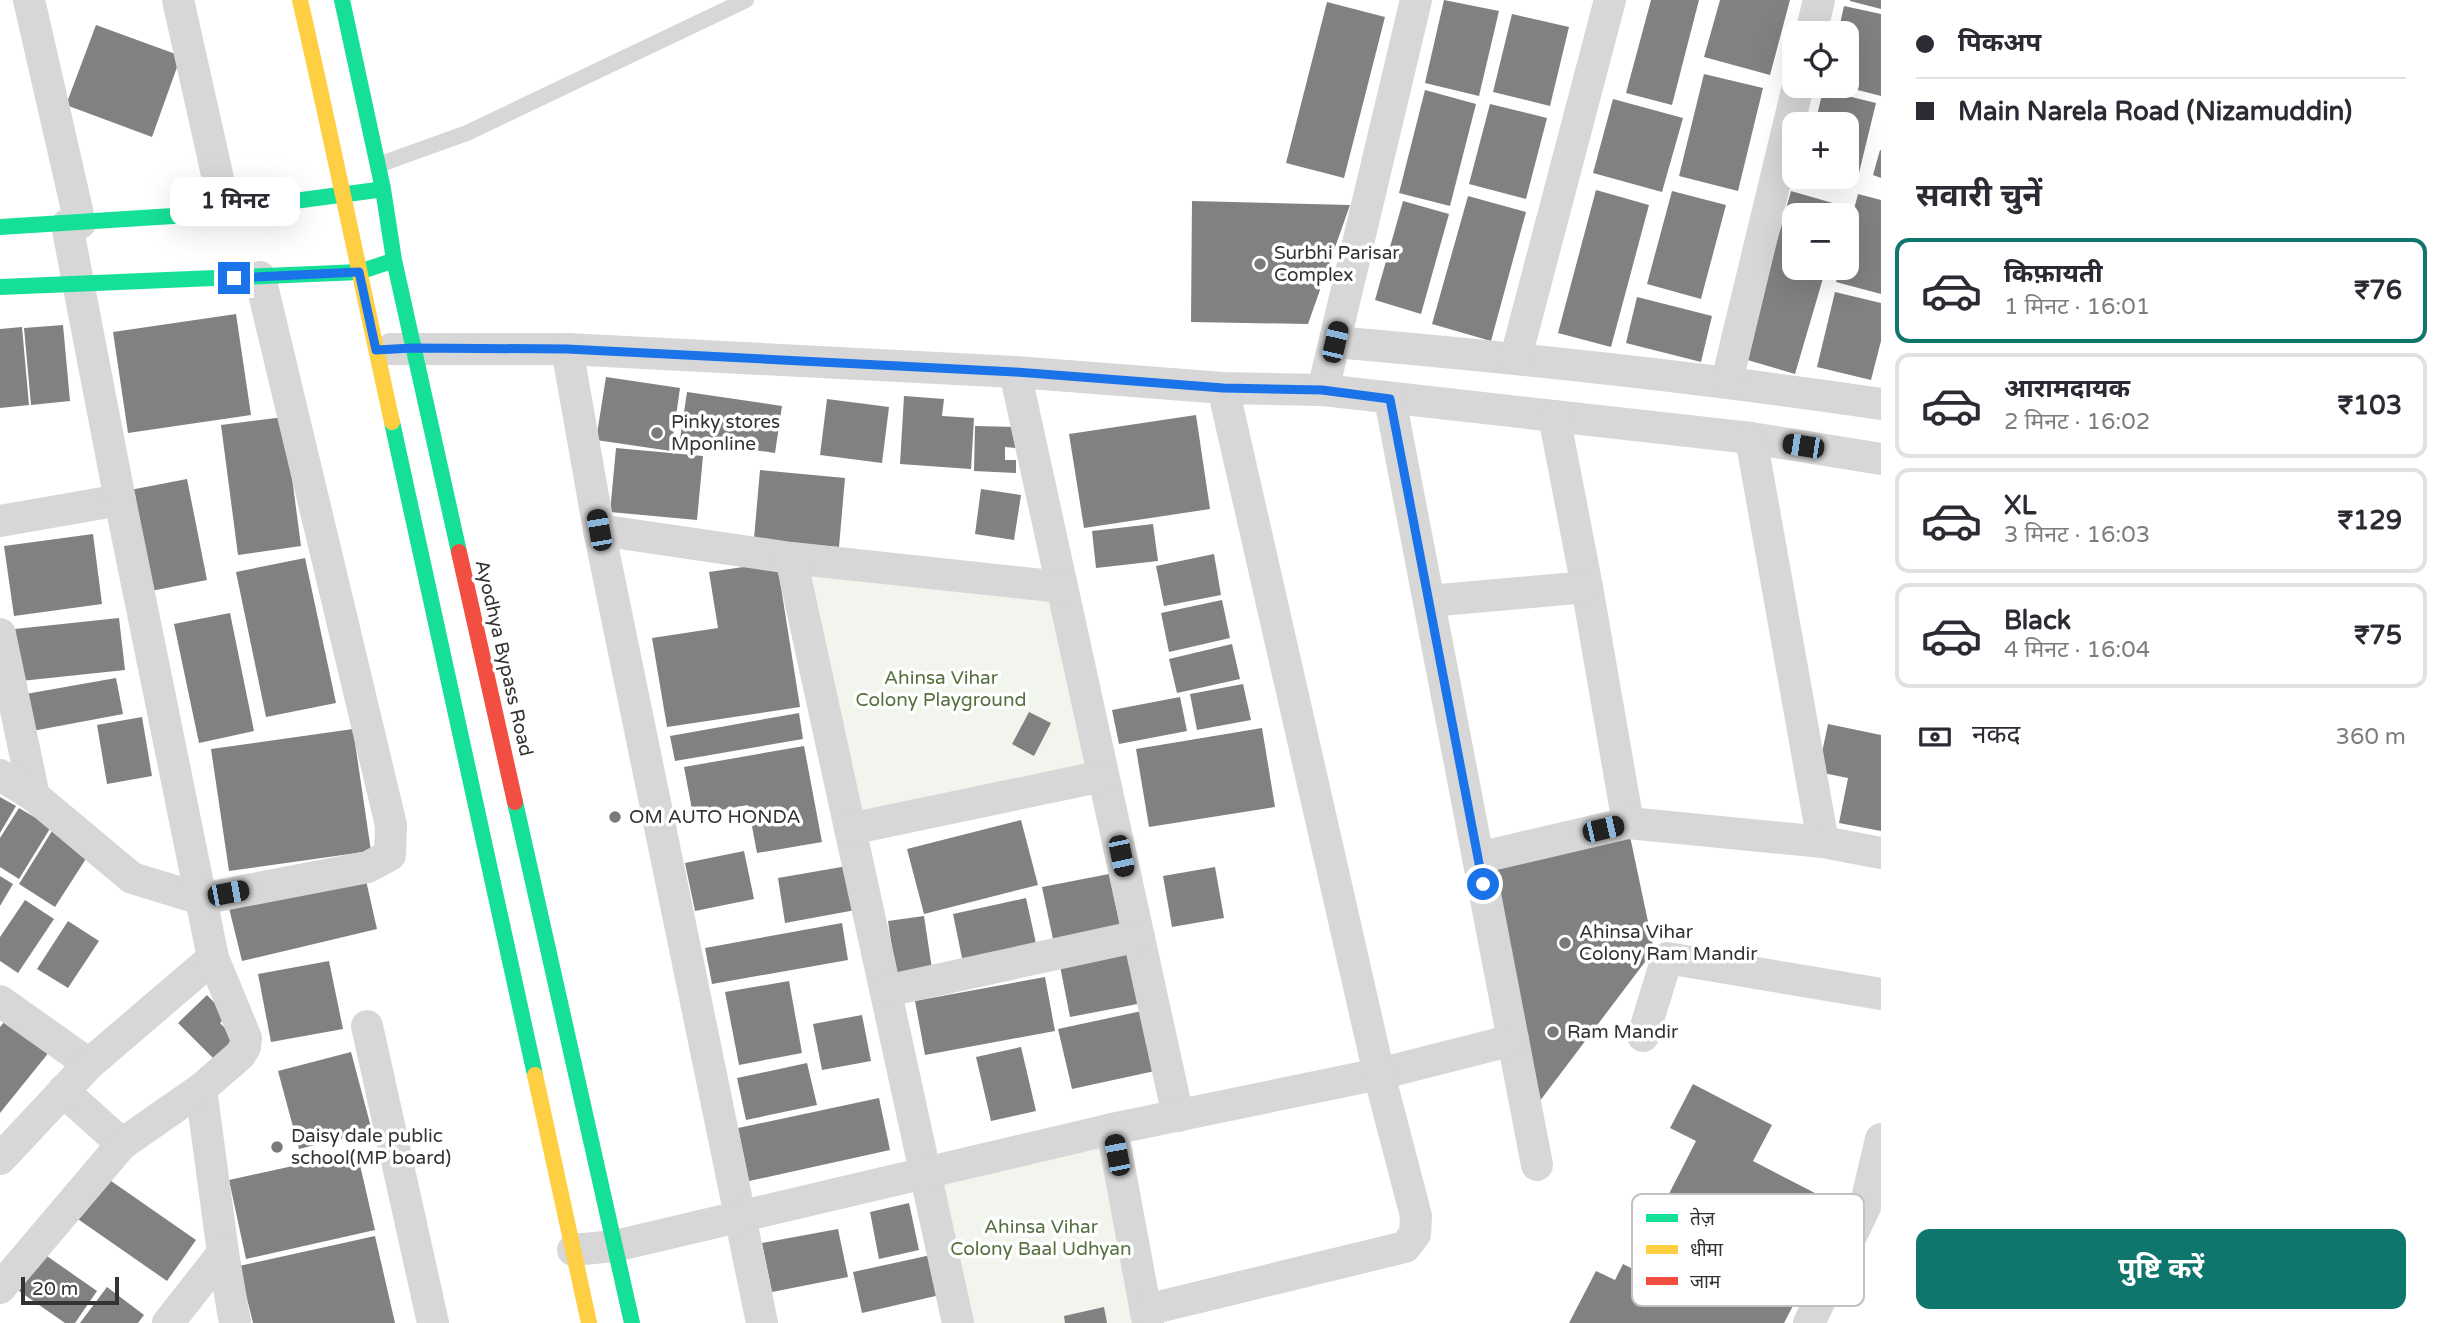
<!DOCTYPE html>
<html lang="hi">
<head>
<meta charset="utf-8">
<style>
	:root { --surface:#fff; --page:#f2f2f3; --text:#2b2b33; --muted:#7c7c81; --line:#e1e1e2; --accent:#0f766e }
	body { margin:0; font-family:"Varela Round","Noto Sans Devanagari",sans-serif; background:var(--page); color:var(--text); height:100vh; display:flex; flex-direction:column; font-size:26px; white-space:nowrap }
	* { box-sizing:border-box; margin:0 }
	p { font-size:23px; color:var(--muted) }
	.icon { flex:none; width:38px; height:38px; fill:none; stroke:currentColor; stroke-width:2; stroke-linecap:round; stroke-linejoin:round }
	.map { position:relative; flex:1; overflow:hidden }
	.side { display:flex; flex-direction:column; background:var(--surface); width:560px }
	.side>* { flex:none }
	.top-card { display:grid; align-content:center; height:154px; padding:0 35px; background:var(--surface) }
	.buttons { position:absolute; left:1782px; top:21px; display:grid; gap:14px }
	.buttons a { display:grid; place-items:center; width:77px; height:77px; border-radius:14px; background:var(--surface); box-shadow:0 7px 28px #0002; font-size:35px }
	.scale { position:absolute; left:21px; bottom:18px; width:98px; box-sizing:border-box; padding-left:7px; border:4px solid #333; border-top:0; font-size:19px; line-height:24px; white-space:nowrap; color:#333; -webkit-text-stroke:5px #fff; paint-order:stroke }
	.end { position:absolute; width:32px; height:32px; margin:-16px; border:9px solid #1a73e8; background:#fff; box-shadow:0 0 0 4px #fff }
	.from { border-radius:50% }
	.bubble { position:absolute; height:49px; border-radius:14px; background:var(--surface); box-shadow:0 7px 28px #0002; font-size:23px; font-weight:700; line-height:49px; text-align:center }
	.car { position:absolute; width:21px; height:42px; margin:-21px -10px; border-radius:9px; box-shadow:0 0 5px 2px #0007; background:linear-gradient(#222 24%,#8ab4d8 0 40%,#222 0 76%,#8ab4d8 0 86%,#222 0) }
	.top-card b { display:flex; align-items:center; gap:24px; height:66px; font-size:26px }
	.top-card b+b { border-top:2px solid var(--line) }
	.top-card i { width:18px; height:18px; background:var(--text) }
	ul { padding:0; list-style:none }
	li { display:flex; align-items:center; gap:21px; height:105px; margin:0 14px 10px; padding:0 21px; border:4px solid var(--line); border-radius:14px }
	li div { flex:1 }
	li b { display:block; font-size:26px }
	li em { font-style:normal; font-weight:700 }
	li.active { border-color:var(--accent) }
	li>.icon { width:63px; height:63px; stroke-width:1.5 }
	h2 { padding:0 35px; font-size:32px; line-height:84px }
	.pay { display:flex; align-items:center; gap:18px; height:77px; padding:0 35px; font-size:26px }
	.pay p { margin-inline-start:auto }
	.cta { display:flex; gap:14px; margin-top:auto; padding:14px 35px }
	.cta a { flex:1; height:80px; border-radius:14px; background:var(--accent); color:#fff; font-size:28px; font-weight:700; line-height:80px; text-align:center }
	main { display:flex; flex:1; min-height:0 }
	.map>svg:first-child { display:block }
	.green { fill:#f1f5ed }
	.building { fill:#818181 }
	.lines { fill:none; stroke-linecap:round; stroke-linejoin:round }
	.lane { stroke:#d7d7d7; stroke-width:16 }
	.street { stroke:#d7d7d7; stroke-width:32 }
	.fast { stroke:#16e098; stroke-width:16 }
	.slow { stroke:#ffcf43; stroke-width:16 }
	.jam { stroke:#f24e42; stroke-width:16 }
	.route { stroke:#1a73e8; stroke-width:9 }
	.poi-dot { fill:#7a7a7a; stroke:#fff; stroke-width:2.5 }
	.labels { text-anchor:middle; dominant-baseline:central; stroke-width:7; stroke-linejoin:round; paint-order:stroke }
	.poi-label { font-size:19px; fill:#333; stroke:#fff; text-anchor:start }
	.street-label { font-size:19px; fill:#333; stroke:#fff }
	.park-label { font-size:19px; fill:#56703f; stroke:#fff }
	.key { fill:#fff; stroke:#c2c2c2; stroke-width:2 }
	.key-label { font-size:19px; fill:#333 }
</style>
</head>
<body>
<main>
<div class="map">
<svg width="1881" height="1323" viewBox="0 0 1881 1323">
	<rect width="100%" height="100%" fill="#fff"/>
	<g class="green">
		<polygon points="795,561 1062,585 1098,774 854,824"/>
		<polygon points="1108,1133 1144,1323 961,1323 930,1177"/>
	</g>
	<g class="building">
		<polygon points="1444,0 1499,11 1479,96 1425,83"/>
		<polygon points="1651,0 1699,0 1672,105 1626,93"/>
		<polygon points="1720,0 1790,0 1770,75 1704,57"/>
		<polygon points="1850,0 1881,0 1881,9 1850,1"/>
		<polygon points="1327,2 1385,17 1344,178 1286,163"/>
		<polygon points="1844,6 1881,14 1881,96 1846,87 1846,33 1838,33"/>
		<polygon points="1512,14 1569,27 1550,106 1493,92"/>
		<polygon points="96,25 181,56 152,137 66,105"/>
		<polygon points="1704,74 1763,88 1738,191 1679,176"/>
		<polygon points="1425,90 1476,104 1450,206 1399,193"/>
		<polygon points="1823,90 1876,103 1857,181 1846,178 1846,124 1815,124"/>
		<polygon points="1613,99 1683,118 1662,192 1593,173"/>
		<polygon points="1490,104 1547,118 1526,199 1469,184"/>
		<polygon points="1880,150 1881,150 1881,178 1873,175"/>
		<polygon points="1596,190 1649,205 1611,347 1558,333"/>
		<polygon points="1672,191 1726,205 1701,299 1647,284"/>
		<polygon points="1791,191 1843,206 1840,215 1794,215 1794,268 1826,268 1795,374 1744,359"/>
		<polygon points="1858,194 1881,200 1881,294 1836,282 1839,268 1846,268 1846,240"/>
		<polygon points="1468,196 1526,212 1491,341 1432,324"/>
		<polygon points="1192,201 1350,205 1308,324 1191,322"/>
		<polygon points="1403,201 1449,214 1421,314 1375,300"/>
		<polygon points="1835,292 1881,303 1881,341 1871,380 1817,367"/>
		<polygon points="1637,297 1712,316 1701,362 1626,343"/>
		<polygon points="236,314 251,415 128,433 113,332"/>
		<polygon points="63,325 70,401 31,405 24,328"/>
		<polygon points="22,327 29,405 0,408 0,329"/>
		<polygon points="606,377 680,388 671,451 596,440"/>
		<polygon points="687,392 782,406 775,453 680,439"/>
		<polygon points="904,396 944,399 942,416 974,418 971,469 900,464"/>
		<polygon points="827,399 889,407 882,463 820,455"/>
		<polygon points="1196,415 1210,509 1084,528 1069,434"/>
		<polygon points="284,417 301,546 238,555 221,425"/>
		<polygon points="975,426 1017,427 1016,448 1005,447 1005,460 1016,460 1016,473 974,471"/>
		<polygon points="616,448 703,456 697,520 610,512"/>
		<polygon points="760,470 845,478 839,547 754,539"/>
		<polygon points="187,479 207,580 151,591 130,490"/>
		<polygon points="981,489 1021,495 1014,540 975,534"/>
		<polygon points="1153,524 1158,561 1096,568 1092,531"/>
		<polygon points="93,534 102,604 14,616 4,546"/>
		<polygon points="1214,554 1221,595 1164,606 1156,566"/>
		<polygon points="305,558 336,703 266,717 236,572"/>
		<polygon points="777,562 800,707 667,727 652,638 718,628 709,572"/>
		<polygon points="1222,600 1230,638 1169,652 1161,613"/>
		<polygon points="230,613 254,731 199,743 174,624"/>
		<polygon points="119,618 125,670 21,681 15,629"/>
		<polygon points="1232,644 1240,679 1177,693 1169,659"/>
		<polygon points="116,678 123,714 27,732 20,695"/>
		<polygon points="1243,684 1251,720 1197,730 1190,694"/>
		<polygon points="1180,697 1187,731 1119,744 1112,710"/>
		<polygon points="1029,712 1051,723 1034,756 1012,744"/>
		<polygon points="799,713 803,739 675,761 670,736"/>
		<polygon points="142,717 152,776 107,784 97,725"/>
		<polygon points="1828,724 1881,735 1881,831 1839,823 1848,778 1818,772"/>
		<polygon points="1262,728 1275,807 1149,827 1136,749"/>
		<polygon points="353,729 371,851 229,871 211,749"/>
		<polygon points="804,746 822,842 757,853 748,805 693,815 684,767"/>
		<polygon points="0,797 16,806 0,833"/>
		<polygon points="19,808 51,827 19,879 0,867 0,838"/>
		<polygon points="1021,820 1038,885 924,914 907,849"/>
		<polygon points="1628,827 1654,950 1530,1114 1482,861"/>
		<polygon points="52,831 89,854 55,907 19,884"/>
		<polygon points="744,851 754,899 695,911 685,863"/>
		<polygon points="853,865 861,909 785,923 778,878"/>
		<polygon points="1215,867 1224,918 1172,927 1163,876"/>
		<polygon points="1109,874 1121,930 1054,944 1042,887"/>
		<polygon points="0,876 13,884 0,906"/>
		<polygon points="365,876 377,929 242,961 229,908"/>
		<polygon points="1026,898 1037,948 963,963 953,914"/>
		<polygon points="25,900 54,919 18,973 0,961 0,937"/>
		<polygon points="924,916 932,969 896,975 888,921"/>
		<polygon points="68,921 99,941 68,988 37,969"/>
		<polygon points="842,923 848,960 712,984 705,948"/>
		<polygon points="1138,951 1148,1002 1070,1017 1060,966"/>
		<polygon points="329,961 343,1029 271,1042 258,974"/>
		<polygon points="1045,977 1055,1031 925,1055 915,1001"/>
		<polygon points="789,981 802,1053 739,1065 725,992"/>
		<polygon points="207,995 227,1016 220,1023 235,1038 214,1059 178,1023"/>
		<polygon points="1151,1009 1164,1069 1072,1089 1058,1029"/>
		<polygon points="862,1015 871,1061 822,1070 813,1024"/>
		<polygon points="8,1017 50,1051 0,1113 0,1027"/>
		<polygon points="1021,1047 1036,1111 991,1121 976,1057"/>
		<polygon points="351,1052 372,1131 299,1149 278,1071"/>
		<polygon points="807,1063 817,1105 746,1120 737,1078"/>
		<polygon points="1693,1084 1772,1125 1753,1161 1844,1208 1784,1323 1569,1323 1596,1271 1615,1280 1623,1264 1631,1268 1696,1141 1670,1128"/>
		<polygon points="879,1098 890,1150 749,1181 738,1128"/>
		<polygon points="357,1152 375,1230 246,1259 229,1180"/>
		<polygon points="101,1174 196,1240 167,1281 72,1215"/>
		<polygon points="909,1203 919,1250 879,1259 870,1212"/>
		<polygon points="838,1229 848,1277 772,1292 762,1243"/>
		<polygon points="375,1236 395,1323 253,1323 239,1266"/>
		<polygon points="44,1254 97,1291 75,1323 65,1323 19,1291"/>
		<polygon points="931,1255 940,1295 862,1313 853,1272"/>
		<polygon points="107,1287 144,1315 138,1323 80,1323"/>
		<polygon points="1104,1307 1107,1323 1065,1323 1064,1316"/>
	</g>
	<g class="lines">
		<polyline class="lane" points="378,165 467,133 746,0"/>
		<g class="street">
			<polyline points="29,0 80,223"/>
			<polyline points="178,0 225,210"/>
			<polyline points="1811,33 1819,0"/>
			<path d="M 1335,342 C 1518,358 1699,377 1881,404"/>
			<polyline points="391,349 567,349 1015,372 1223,388 1323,390 1751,438 1881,459"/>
			<polyline points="567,349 599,530 762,1323"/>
			<polyline points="1516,357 1610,0"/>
			<polyline points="1015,372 1178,1116"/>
			<polyline points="1727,381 1798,86"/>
			<polyline points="1323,390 1416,0"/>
			<polyline points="1390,399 1537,1165"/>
			<polyline points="1554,416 1587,587 1628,823"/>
			<polyline points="1751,438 1823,842"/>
			<polyline points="0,521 120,500"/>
			<polyline points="599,530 791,558 1062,587"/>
			<polyline points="791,558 958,1323"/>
			<polyline points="1429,601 1587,587"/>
			<polyline points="0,634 34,796"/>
			<polyline points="0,775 34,796 132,878 201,899 368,867 390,855 391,825 260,277"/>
			<polyline points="850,829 1103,776"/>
			<polyline points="1478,858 1628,823 1823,842 1881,853"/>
			<polyline points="886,991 1139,936"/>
			<polyline points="0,1001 89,1064"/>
			<polyline points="367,1026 433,1323"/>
			<polyline points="1643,1036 1667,958 1881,994"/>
			<polyline points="201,1089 223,1253 235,1323"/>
			<polyline points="63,1091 122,1144"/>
			<polyline points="1112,1129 1148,1323"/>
			<polyline points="0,1159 89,1064 213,958"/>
			<polyline points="573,1250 615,1246 1112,1129 1379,1074 1513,1040"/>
			<polyline points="0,1288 122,1144 201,1089 240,1055 245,1047 246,1038 213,958 120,500 67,225"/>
			<polyline points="1146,1310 1405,1247 1415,1234 1416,1216 1379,1074 1223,388"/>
			<polyline points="168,1323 223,1253"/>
			<polyline points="1809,1323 1865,1207 1881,1139"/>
		</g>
		<g class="fast">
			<polyline points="342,0 383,189 394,260 459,552"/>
			<polyline points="0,227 189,215 377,190"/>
			<polyline points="0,287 359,272 389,262"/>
			<polyline points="392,422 535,1075"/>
			<polyline points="515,802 632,1323"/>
		</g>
		<g class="slow">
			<path d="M 300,0 C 332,140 361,281 392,422"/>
			<polyline points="535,1075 589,1323"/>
		</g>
		<polyline class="jam" points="459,552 515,802"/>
	</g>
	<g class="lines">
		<polyline class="route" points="234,278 359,272 376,350 413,348 567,349 1015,372 1223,388 1322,390 1390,399 1483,884"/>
	</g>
	<g class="poi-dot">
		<circle cx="1260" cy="264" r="7"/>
		<circle cx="657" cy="433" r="7"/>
		<circle cx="615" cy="817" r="7"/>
		<circle cx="1565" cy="943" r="7"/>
		<circle cx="1553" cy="1032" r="7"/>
		<circle cx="277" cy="1147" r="7"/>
	</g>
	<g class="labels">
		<g class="poi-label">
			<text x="1274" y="253">Surbhi Parisar<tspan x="1274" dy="22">Complex</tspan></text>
			<text x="671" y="422">Pinky stores<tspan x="671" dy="22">Mponline</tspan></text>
			<text x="629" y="817">OM AUTO HONDA</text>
			<text x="1579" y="932">Ahinsa Vihar<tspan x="1579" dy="22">Colony Ram Mandir</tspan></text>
			<text x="1567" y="1032">Ram Mandir</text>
			<text x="291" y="1136">Daisy dale public<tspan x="291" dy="22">school(MP board)</tspan></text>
		</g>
		<g class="street-label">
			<text transform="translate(504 658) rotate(77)">Ayodhya Bypass Road</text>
		</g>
		<g class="park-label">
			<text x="941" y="678">Ahinsa Vihar<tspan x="941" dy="22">Colony Playground</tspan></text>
			<text x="1041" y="1227">Ahinsa Vihar<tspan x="1041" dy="22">Colony Baal Udhyan</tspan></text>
		</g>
	</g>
	<rect x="1632" y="1194" width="232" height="112" rx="10" class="key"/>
	<rect x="1646" y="1214" width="32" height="8" fill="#16e098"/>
	<rect x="1646" y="1245" width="32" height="9" fill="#ffcf43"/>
	<rect x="1646" y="1277" width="32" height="8" fill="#f24e42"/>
	<g class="key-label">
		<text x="1690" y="1225">तेज़</text>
		<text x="1690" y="1256">धीमा</text>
		<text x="1690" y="1288">जाम</text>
	</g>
</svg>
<div class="buttons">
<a><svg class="icon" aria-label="locate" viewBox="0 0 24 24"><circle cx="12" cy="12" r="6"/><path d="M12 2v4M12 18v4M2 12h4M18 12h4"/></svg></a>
<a>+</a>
<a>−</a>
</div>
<div class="scale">20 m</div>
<i class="end from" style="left:1483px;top:884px"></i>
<i class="end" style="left:234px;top:278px"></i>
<div class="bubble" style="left:170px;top:177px;width:130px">1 मिनट</div>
<i class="car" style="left:1335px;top:342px;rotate:13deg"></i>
<i class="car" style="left:1803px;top:446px;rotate:279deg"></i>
<i class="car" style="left:599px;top:530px;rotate:350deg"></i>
<i class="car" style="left:1603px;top:829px;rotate:77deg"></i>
<i class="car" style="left:1121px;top:856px;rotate:168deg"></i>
<i class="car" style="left:228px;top:893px;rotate:79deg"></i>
<i class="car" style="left:1117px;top:1155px;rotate:349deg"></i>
</div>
<section class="side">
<div class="top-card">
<b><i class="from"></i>पिकअप</b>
<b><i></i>Main Narela Road (Nizamuddin)</b>
</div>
<h2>सवारी चुनें</h2>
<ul>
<li class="active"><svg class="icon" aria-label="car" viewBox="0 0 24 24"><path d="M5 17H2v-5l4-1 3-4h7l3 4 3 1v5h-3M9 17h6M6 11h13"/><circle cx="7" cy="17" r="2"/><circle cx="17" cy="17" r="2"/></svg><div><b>किफ़ायती</b><p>1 मिनट · 16:01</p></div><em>₹76</em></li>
<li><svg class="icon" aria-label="car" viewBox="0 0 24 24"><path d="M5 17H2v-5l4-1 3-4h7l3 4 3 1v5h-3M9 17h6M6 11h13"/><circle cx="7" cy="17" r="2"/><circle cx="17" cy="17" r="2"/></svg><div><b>आरामदायक</b><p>2 मिनट · 16:02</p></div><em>₹103</em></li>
<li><svg class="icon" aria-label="car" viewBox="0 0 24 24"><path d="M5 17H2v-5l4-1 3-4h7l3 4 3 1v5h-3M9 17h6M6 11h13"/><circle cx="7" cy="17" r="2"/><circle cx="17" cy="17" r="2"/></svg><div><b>XL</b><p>3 मिनट · 16:03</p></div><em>₹129</em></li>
<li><svg class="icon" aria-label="car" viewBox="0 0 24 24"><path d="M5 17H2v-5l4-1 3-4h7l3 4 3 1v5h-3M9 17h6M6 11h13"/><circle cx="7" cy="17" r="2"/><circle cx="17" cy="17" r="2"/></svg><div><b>Black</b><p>4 मिनट · 16:04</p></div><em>₹75</em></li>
</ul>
<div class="pay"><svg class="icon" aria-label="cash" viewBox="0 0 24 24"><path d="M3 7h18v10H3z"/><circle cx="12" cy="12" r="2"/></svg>नकद<p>360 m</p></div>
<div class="cta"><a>पुष्टि करें</a></div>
</section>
</main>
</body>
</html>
